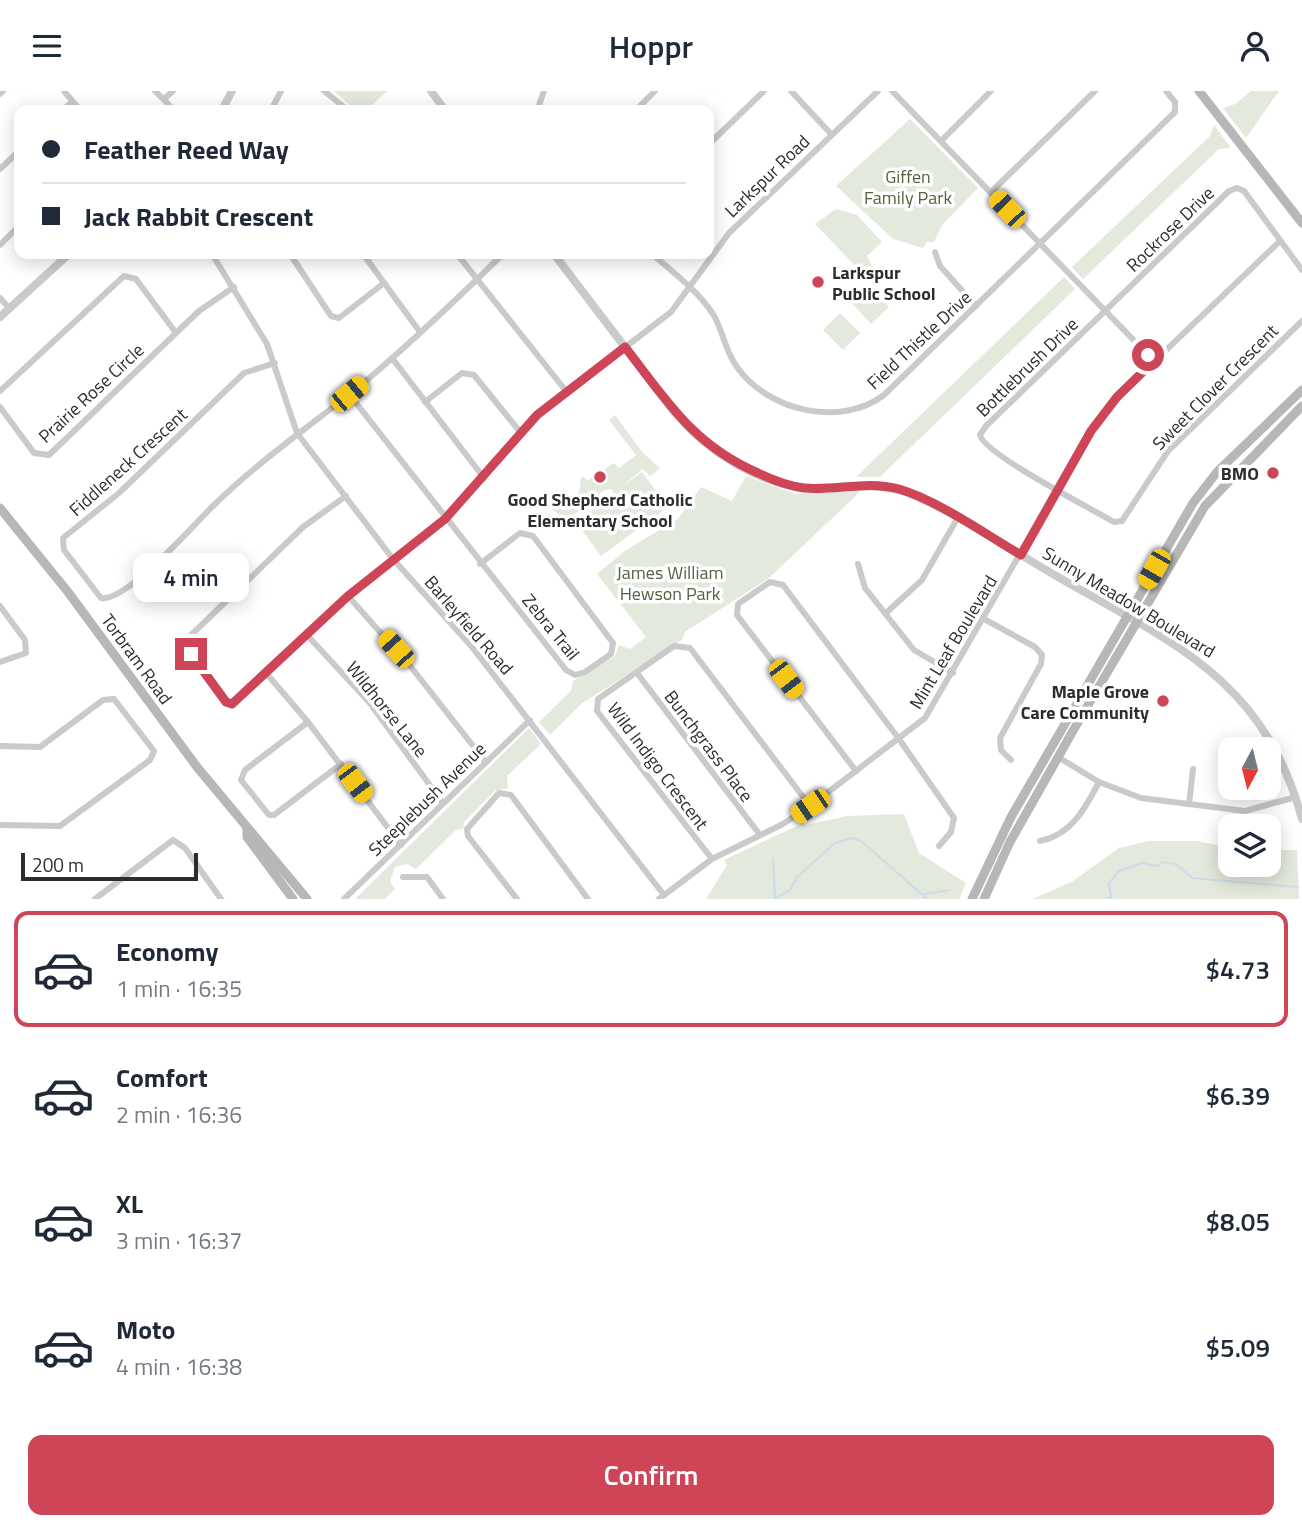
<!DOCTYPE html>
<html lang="en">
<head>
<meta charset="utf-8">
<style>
	:root { --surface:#fff; --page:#f2f2f3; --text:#1f2937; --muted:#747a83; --line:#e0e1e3; --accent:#ce4557 }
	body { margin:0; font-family:"Titillium Web",sans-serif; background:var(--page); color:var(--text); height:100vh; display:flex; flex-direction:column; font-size:26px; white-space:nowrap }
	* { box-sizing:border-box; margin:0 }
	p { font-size:23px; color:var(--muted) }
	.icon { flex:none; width:38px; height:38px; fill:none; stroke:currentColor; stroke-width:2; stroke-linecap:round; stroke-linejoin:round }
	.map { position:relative; height:808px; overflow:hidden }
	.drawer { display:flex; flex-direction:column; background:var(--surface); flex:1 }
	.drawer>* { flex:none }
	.guide { position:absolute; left:14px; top:14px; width:700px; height:154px; border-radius:14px; box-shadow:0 4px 18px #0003; display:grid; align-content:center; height:154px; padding:0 28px; background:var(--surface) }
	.needle { width:46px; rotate:187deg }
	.fabs { position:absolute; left:1218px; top:646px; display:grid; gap:14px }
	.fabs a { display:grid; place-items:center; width:63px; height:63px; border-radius:14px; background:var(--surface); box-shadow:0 4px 18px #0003; font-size:35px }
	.scale { position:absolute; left:21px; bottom:18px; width:177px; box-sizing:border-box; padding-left:7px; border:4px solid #2d2d2d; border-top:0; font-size:19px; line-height:24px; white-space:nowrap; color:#2d2d2d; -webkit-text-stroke:5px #fff; paint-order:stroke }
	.end { position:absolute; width:32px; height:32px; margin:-16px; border:9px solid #ce4557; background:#fff; box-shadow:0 0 0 4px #fff }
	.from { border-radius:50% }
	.bubble { position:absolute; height:49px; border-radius:14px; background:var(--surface); box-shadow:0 4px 18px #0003; font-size:23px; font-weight:600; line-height:49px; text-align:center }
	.car { position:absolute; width:21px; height:42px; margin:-21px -10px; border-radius:9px; box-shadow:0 0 5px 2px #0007; background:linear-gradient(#f5c518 24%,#345 0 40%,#f5c518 0 76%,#345 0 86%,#f5c518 0) }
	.guide b { display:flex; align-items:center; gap:24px; height:66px; font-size:26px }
	.guide b+b { border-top:2px solid var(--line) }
	.guide i { width:18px; height:18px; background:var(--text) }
	ul { padding:12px 0 0; list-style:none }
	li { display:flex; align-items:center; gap:21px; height:116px; margin:0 14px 10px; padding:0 14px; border:4px solid transparent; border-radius:14px }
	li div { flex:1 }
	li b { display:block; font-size:26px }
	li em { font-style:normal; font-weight:600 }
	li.selected { border-color:var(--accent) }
	li>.icon { width:63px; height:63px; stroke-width:1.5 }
	.action { display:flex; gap:14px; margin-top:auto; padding:14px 28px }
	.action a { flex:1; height:80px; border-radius:14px; background:var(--accent); color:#fff; font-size:28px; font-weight:600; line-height:80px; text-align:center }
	header { display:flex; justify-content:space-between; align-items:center; height:91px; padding:0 28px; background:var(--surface); font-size:32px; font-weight:600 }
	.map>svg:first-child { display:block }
	.green { fill:#e4e9dd }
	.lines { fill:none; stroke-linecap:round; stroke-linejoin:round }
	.stream { stroke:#cbdde7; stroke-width:2 }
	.minor { stroke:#cacaca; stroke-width:6 }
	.tertiary { stroke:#cacaca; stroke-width:8 }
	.secondary { stroke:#b7b7b7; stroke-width:9 }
	.route { stroke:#ce4557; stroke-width:9 }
	.poi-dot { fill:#ce4557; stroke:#fff; stroke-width:2.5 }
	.labels { text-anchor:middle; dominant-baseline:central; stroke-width:7; stroke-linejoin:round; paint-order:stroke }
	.street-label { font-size:18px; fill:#2d2d2d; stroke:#fff }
	.park-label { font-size:18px; fill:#536340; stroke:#fff }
	.poi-label { font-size:18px; font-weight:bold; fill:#2d2d2d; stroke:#fff; text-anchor:end }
</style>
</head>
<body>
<header><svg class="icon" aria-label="menu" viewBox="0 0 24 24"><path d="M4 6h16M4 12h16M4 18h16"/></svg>Hoppr<svg class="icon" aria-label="person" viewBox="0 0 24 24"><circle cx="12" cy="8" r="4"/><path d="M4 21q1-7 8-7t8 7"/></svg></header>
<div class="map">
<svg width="1302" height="808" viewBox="0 0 1302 808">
	<rect width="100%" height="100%" fill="#fff"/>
	<g class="green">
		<polygon points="334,0 387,0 367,19 355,19"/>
		<polygon points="1251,0 1279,0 1246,47 1223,17 1235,13"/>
		<polygon points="910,28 978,97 942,134 934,151 927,151 923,157 893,148 836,95"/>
		<polygon points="1214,34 1231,57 1219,58 1083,188 1072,176 1210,45"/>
		<polygon points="836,118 857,124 882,151 867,165 873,177 865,185 815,133"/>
		<polygon points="1064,186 1075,198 880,386 856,386"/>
		<polygon points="870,195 889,216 871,233 852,212"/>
		<polygon points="840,222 860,242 843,259 823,239"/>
		<path d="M 615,324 L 643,362 L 660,377 L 650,385 L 643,378 L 621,396 L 642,381 L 668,416 L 601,465 L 576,431 L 614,402 L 611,398 L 604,399 L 566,430 L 551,417 C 565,413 584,408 580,388 L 584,385 L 587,390 L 614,372 L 619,377 L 636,364 L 609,329 Z"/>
		<polygon points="746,385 795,403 859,399 859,402 769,487 685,541 682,549 581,613 550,644 539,631 571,600 573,590 615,565 619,554 630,558 646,546 597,483 626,459 678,428 701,396 732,410"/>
		<polygon points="529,637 541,653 507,685 508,697 495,700 464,731 463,738 456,739 416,778 407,773 395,776 390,791 395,798 385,808 355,808"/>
		<polygon points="904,723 919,762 966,792 959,808 706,808 727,774 724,769 803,732 806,734 847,725"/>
		<polygon points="1148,750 1197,750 1230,757 1230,774 1269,774 1269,759 1297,759 1299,808 1033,808 1073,790 1119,757"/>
	</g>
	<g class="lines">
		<g class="stream">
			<polyline points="773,768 775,806"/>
			<polyline points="923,803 950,799"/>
			<polyline points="774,808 790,799 797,786 835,752 851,747 861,750 927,808"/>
			<polyline points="1107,808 1111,806 1109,792 1119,780 1142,772 1157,775 1164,771 1176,773 1192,787 1298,796"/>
		</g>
		<g class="minor">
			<polyline points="64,0 80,19"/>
			<polyline points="155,0 174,19"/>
			<polyline points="324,0 348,19"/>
			<polyline points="791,0 831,43"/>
			<polyline points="892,0 1154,270"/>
			<polyline points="0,3 3,0"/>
			<polyline points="164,8 173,0"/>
			<polyline points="63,19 72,11"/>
			<polyline points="271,19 281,0"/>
			<polyline points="542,19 539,14 544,0"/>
			<polyline points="636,19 655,0"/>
			<polyline points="941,50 991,0"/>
			<polyline points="709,53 764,0"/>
			<polyline points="0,78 19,60"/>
			<polyline points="991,101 1095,0"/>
			<polyline points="0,154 19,135"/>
			<polyline points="935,161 940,175 976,215"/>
			<polyline points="212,163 267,253 297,342 393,468 472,556 664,804"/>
			<polyline points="290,163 331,225 339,227 384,192"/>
			<polyline points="363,163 420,241"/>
			<polyline points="457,163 566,300"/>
			<path d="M 652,163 C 673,181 697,199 713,223 C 723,239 724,258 737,276 C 768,320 840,337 884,304 L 1175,21 L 1175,11 L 1166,0"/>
			<path d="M 1302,179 L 1244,100 L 1237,97 L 1229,100 L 986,335 L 980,344 C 984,363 1092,418 1114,431 L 1122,430 L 1168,360 L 1302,230"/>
			<polyline points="0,207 9,217"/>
			<polyline points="392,267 484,387"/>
			<path d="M 275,272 L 244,282 L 119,402 L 63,447 L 64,459 L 101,507 C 127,511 194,433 214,414 C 256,373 304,339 350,303 C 404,259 454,211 503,163"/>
			<polyline points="0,300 124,185 136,188 176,242"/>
			<polyline points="349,303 566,579 575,584 585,581 611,563 613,552 533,445 520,442 480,473"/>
			<polyline points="425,311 462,282 474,284 521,342"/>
			<polyline points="0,316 34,362 49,364 199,220 234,196"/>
			<polyline points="346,405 303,436 187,548 186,556 226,611 232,613 348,505 445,428 537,324 671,221 729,142 878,0"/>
			<polyline points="858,473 865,497 914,559 953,582"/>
			<polyline points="348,505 411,576 485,670"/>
			<polyline points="0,515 25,549 26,562 0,571"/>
			<polyline points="886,522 922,489 957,428"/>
			<polyline points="984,528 1035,556 1042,564 1041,573 1000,647 1001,659 1011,669"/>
			<polyline points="306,543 369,611 443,712"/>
			<polyline points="266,582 308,631 401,754"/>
			<polyline points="637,582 760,744"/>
			<polyline points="308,631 245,679 241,689 269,724 274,724 341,673"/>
			<polyline points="0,655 40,656 103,609 114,608 154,660 150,669 60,735 0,734"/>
			<polyline points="1058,666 1099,691 1141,707 1245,720 1296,706"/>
			<polyline points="856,680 737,524 738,513 770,491 783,494 899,648 954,727 951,741 939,755"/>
			<polyline points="1189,713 1193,678"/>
			<path d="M 1040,750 C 1071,744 1085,718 1099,691"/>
			<polyline points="712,768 597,620 598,608 674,555 690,557 810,715"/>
			<polyline points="403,786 427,786 443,808"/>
			<polyline points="95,808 173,749 185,757 221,808"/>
			<polyline points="344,808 530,629"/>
			<polyline points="517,808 468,745 467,738 499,702 511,704 588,808"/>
			<polyline points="659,808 712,768 783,733 810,715 925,627 1091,340 1117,306 1280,150"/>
		</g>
		<g class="tertiary">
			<polyline points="431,0 445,19"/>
			<polyline points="222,19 232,0"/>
			<path d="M 554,163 L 675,322 C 707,360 761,396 813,397 C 851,398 876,389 914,404 C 964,427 1010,458 1058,486 C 1173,552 1264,588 1302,728"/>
			<polyline points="0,226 69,163"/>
		</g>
		<g class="secondary">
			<polyline points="1199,0 1302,132"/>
			<polyline points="0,417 68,501 197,676 307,808"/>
			<polyline points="247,738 247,746 293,808"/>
			<polyline points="972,808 1011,726 1193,412 1217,381 1302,299"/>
			<polyline points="984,808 1010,751 1074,638 1205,415 1302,315"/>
		</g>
	</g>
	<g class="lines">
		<path class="route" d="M 191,563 L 226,611 L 232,613 L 348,505 L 445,428 L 537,324 L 625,256 C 667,310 693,354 758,382 C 773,389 787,395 804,397 C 836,400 866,389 899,398 C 939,410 985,443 1021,464 L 1091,340 L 1117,306 L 1154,270 L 1148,264"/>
	</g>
	<g class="poi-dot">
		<circle cx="818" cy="191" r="7"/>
		<circle cx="1273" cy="382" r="7"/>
		<circle cx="600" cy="386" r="7"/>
		<circle cx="1163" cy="610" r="7"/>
	</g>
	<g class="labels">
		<g class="street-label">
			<text transform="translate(767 85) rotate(-44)">Larkspur Road</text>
			<text transform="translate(1170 138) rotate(-44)">Rockrose Drive</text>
			<text transform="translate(919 249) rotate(-43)">Field Thistle Drive</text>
			<text transform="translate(1027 276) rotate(-44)">Bottlebrush Drive</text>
			<text transform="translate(1215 296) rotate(-45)">Sweet Clover Crescent</text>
			<text transform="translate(91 302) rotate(-43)">Prairie Rose Circle</text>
			<text transform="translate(128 371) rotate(-42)">Fiddleneck Crescent</text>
			<text transform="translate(1129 511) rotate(31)">Sunny Meadow Boulevard</text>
			<text transform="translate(469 534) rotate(49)">Barleyfield Road</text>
			<text transform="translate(551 536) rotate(51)">Zebra Trail</text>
			<text transform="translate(953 551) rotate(-59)">Mint Leaf Boulevard</text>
			<text transform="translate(137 568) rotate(54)">Torbram Road</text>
			<text transform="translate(387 618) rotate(51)">Wildhorse Lane</text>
			<text transform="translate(709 655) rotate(53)">Bunchgrass Place</text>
			<text transform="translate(658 675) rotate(53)">Wild Indigo Crescent</text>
			<text transform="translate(427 708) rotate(-44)">Steeplebush Avenue</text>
		</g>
		<g class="park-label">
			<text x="908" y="85">Giffen<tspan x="908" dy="21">Family Park</tspan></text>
			<text x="670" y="481">James William<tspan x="670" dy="21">Hewson Park</tspan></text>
		</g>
		<g class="poi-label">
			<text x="832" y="181" text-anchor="start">Larkspur<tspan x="832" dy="21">Public School</tspan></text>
			<text x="1259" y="382">BMO</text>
			<text x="600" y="408" text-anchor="middle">Good Shepherd Catholic<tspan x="600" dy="21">Elementary School</tspan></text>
			<text x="1149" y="600">Maple Grove<tspan x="1149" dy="21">Care Community</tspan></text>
		</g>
	</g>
</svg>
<div class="fabs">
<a><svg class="needle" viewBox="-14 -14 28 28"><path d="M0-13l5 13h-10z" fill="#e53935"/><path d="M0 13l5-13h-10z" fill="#747a83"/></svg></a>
<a><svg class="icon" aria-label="layers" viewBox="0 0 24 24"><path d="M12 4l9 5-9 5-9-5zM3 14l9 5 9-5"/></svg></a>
</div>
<div class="scale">200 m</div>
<i class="end from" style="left:1148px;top:264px"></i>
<i class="end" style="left:191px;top:563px"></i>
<div class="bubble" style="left:133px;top:462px;width:116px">4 min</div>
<i class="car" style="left:1007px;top:118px;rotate:316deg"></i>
<i class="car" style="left:349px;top:303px;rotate:50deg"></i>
<i class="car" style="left:1154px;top:478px;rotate:210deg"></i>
<i class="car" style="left:396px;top:558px;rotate:318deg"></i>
<i class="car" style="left:786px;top:588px;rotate:143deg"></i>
<i class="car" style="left:355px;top:692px;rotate:143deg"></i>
<i class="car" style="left:810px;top:715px;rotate:236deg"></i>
<div class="guide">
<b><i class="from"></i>Feather Reed Way</b>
<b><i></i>Jack Rabbit Crescent</b>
</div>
</div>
<section class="drawer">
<ul>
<li class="selected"><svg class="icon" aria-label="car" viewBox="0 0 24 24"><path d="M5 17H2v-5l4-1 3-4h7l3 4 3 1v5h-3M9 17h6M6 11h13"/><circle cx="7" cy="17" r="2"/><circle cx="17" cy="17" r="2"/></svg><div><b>Economy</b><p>1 min · 16:35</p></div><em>$4.73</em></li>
<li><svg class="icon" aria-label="car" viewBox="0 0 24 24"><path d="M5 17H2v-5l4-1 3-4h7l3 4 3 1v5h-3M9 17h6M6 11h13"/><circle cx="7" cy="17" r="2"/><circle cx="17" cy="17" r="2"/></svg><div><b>Comfort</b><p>2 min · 16:36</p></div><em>$6.39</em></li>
<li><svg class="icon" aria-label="car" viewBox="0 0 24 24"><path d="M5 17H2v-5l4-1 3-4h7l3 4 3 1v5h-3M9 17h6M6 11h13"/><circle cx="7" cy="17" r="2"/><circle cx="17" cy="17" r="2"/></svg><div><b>XL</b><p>3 min · 16:37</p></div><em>$8.05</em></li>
<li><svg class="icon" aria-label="car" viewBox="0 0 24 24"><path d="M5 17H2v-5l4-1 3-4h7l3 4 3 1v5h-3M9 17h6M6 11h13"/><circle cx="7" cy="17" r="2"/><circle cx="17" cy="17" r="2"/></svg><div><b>Moto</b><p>4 min · 16:38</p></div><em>$5.09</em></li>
</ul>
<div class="action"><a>Confirm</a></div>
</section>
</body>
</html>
